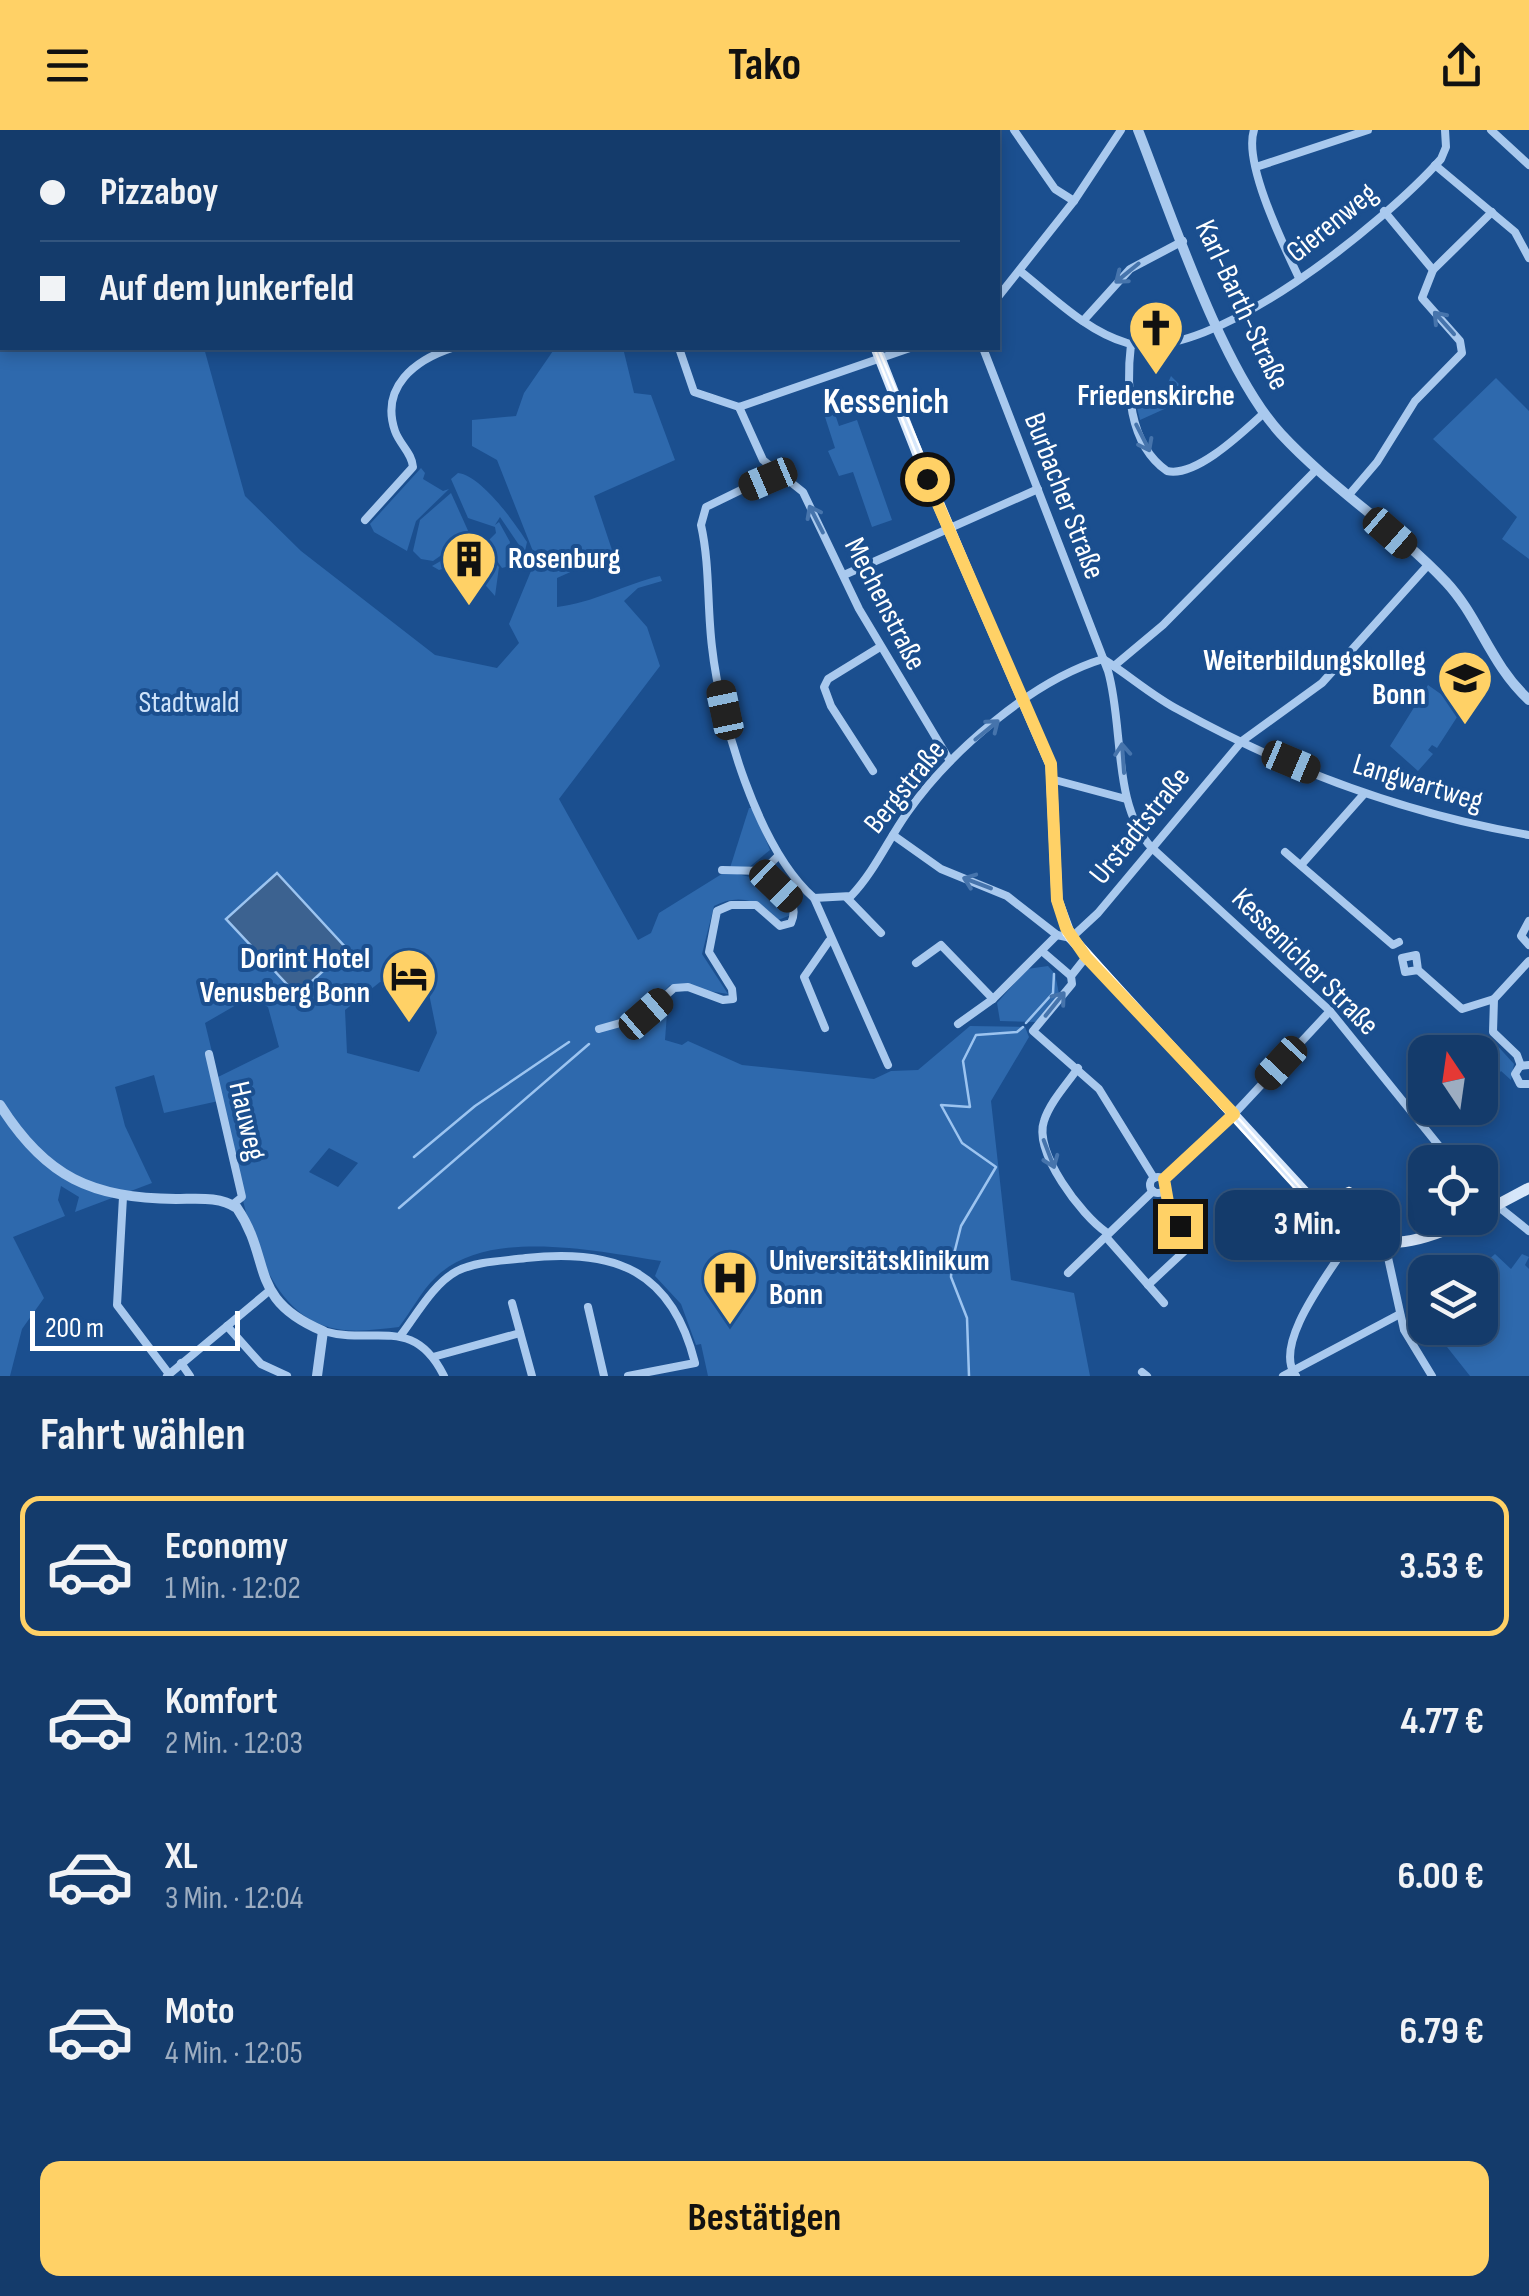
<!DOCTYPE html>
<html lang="de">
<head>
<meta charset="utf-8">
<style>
	:root { --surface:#143b6b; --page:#1d4271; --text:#f1f3f6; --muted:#9dadc1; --line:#33557e; --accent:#ffd166 }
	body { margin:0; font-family:"Sofia Sans Condensed",sans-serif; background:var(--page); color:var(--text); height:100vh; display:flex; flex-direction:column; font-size:38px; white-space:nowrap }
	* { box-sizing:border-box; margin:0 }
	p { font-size:32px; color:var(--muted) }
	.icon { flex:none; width:55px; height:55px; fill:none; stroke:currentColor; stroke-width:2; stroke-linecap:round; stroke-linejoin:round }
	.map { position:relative; height:1246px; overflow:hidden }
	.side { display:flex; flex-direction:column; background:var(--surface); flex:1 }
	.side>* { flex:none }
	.hud { position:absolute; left:0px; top:0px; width:1000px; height:220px; box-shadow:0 5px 15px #0003,0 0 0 2px var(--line); display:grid; align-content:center; height:220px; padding:0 40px; background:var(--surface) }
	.needle { width:65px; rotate:347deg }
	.buttons { position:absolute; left:1408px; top:905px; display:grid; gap:20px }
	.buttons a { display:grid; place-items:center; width:90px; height:90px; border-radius:20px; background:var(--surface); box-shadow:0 5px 15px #0003,0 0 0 2px var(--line); font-size:50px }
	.scale { position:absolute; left:30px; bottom:25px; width:210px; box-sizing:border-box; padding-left:10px; border:5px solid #fff; border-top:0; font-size:28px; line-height:35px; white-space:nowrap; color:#fff; -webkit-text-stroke:8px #1b4f8f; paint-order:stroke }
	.end { position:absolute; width:45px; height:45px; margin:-22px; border:12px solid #ffd166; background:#111; box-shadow:0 0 0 5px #111 }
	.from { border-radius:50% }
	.bubble { position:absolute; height:70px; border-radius:20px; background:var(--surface); box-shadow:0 5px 15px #0003,0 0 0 2px var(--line); font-size:32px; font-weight:700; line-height:70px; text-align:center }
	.car { position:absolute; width:30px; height:60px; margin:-30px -15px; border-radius:12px; box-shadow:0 0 8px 2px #0007; background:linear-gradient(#222 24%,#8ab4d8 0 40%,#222 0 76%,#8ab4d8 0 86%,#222 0) }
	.hud b { display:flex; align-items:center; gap:35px; height:95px; font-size:38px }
	.hud b+b { border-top:2px solid var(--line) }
	.hud i { width:25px; height:25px; background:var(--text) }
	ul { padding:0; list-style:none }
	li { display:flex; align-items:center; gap:30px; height:140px; margin:0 20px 15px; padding:0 20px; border:5px solid transparent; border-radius:20px }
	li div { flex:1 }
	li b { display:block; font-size:38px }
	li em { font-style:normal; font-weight:700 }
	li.current { border-color:var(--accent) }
	li>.icon { width:90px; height:90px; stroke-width:1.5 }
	h2 { padding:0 40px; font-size:45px; line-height:120px }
	.primary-button { display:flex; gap:20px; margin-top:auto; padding:20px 40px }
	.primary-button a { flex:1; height:115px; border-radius:20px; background:var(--accent); color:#111; font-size:40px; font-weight:700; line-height:115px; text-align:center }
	header { display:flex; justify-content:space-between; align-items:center; height:130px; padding:0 40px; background:var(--accent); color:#111; font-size:45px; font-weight:700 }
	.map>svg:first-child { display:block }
	.green { fill:#2e69ad; fill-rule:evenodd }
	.water { fill:#3c6290; stroke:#9cc4f0; stroke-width:2.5 }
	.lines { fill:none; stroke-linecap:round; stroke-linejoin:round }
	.stream { stroke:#9cc4f0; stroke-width:2.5 }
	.minor { stroke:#a9c9ee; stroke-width:8 }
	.tertiary { stroke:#a9c9ee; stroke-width:10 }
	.secondary { stroke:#d6e6fa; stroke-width:11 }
	.tram { stroke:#fff; stroke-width:2.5 }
	.oneway { stroke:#4674ac }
	.route { stroke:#ffd166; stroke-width:12 }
	.labels { text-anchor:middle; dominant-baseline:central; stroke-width:8; stroke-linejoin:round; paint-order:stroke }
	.street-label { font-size:30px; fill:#fff; stroke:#1b4f8f }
	.poi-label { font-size:30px; font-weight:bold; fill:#fff; stroke:#1b4f8f; text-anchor:start }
	.park-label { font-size:30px; fill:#cfe3fa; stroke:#1b4f8f }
	.quarter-label { font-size:35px; font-weight:bold; fill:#fff; stroke:#1b4f8f }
</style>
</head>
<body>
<header><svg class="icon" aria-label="menu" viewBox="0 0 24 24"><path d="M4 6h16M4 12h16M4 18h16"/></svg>Tako<svg class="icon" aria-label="share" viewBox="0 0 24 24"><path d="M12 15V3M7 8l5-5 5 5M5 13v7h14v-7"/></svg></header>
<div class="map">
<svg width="1529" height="1246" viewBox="0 0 1529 1246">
	<rect width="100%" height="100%" fill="#1b4f8f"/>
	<g class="green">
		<path d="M 0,0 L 274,2 L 2,2 L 2,218 L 204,218 L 245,366 L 301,421 L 435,525 L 497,538 L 519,513 L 509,494 L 536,429 L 497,330 L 472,316 L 472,290 L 516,286 L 524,263 L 555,218 L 623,218 L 634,263 L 651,265 L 675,330 L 594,366 L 613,423 L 557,448 L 557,477 C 593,473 625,454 660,446 L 662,451 L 638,458 L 624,471 L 647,497 L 660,536 L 559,669 L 638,810 L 651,803 L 659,783 L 725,742 C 752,746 785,753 791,785 L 778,790 C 761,770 738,763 714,776 L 702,824 L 728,864 L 670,855 L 653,873 L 667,883 L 665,910 L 682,915 L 688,911 L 742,935 L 874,949 L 891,941 L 918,940 L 970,896 L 1025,897 L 1029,907 L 991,971 L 1011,1150 L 1074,1163 L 1090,1246 L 708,1246 L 701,1214 L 696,1215 L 681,1174 L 655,1146 L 661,1131 C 597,1121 487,1097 436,1147 C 421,1161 411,1182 399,1197 C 379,1199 357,1203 337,1199 C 249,1184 239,1041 223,970 L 164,983 L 154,945 L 115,957 L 125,996 L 152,1053 L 75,1082 L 79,1067 L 61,1056 L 58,1070 L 65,1086 L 13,1107 L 44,1168 L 22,1199 L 10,1246 L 0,1246 ZM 425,844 L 437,903 L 419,942 L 347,923 L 345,880 L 380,852 ZM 250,867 L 268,877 L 279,917 L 218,947 L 205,893 ZM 329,1018 L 358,1033 L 338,1057 L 309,1042 Z"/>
		<polygon points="1171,246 1180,255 1182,271 1140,290 1134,266 1142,259 1163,264"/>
		<polygon points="1496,248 1529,281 1529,429 1502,409 1517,387 1433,309"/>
		<polygon points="835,284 839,296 857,290 892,390 872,397 853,342 839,346 828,321 835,318 825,287"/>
		<polygon points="421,338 425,343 423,349 443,361 449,359 416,391 407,421 374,402 370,394"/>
		<path d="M 458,343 C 482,346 515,393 527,412 L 523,430 L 519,432 L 519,415 L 500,387 L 495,395 L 499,392 L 510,412 L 508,420 L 517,428 L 514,435 L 502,438 L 485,414 L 496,403 L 495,397 L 468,388 L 451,349 Z"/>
		<polygon points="451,363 470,405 433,431 421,429 413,421 420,390"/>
		<polygon points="474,412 499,437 495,466 465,432 439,440 432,436"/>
		<polygon points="1474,542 1483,547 1437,618 1432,615 1428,620 1433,624 1418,641 1390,616 1428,555 1455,574"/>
		<polygon points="749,678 753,678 770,720 747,739 730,738"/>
		<polygon points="1048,836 1055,844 1059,864 1038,892 1000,891 997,873 1027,839"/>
		<polygon points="1494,912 1514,934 1511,950 1501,941 1490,954 1480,946 1480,926"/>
		<polygon points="1344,1061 1362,1067 1364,1082 1358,1091 1349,1094 1332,1080 1335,1076 1329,1069"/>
		<polygon points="1495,1124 1511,1139 1522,1124 1529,1127 1525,1135 1529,1139 1529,1246 1470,1246 1432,1198 1480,1198 1480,1142 1474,1142"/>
	</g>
	<polygon class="water" points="277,743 347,819 297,865 226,789"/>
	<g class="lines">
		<g class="stream">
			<polyline points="1026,893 1053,863 1054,844"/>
			<polyline points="414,1027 475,976 569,912"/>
			<polyline points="399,1078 589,914"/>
			<polyline points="969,1246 967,1188 951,1147 952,1132 961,1096 996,1037 962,1013 941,975 970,977 963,931 976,905 1017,902 1023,897"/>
		</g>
		<g class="minor">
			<polyline points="339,0 347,2"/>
			<polyline points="502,0 506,2"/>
			<polyline points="563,0 563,2"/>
			<polyline points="928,0 928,2"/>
			<polyline points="1014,0 1055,59 1074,71"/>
			<path d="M 1254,0 C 1243,33 1284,116 1299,148"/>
			<polyline points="1491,0 1529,35"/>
			<polyline points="666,2 666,0"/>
			<polyline points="1435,35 1515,102 1529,128"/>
			<polyline points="1256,37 1368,0"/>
			<polyline points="1433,140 1492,82"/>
			<path d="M 1020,141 C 1053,167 1086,201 1127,213 C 1211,236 1388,89 1441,29 L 1446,17 L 1445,0"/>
			<polyline points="998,167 1074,71 1121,0"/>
			<polyline points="1083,191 1130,139 1183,111"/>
			<path d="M 1131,214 C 1126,256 1128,314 1167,341 C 1196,348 1244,301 1264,283"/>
			<polyline points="679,218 694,262 739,277 910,218"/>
			<path d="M 983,218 L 1108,541 C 1124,596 1112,676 1152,718 L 1330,881 L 1452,1032"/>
			<polyline points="739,277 763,330 803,362 859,479 950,631"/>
			<path d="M 778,342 L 706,377 L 701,395 C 710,435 707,476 712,517 C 720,590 758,719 814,768 L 851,766 C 874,742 888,710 907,683 C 949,623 1031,551 1103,529"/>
			<polyline points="1348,366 1377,332 1415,271 1462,223 1460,211 1422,168 1433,140 1384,81"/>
			<path d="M 365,390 L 413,337 C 412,323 400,315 395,301 C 380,257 415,230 452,218"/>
			<polyline points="844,445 1038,359"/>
			<path d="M 1103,529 C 1129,545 1152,566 1179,580 C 1288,640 1407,684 1529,705"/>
			<polyline points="1114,536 1163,495 1317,339"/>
			<polyline points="873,641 831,576 824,557 828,549 880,517"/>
			<polyline points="1055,650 1126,669"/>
			<polyline points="893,705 941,739 1007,766 1057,805 1071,808 1098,783 1242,611 1322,553 1428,435"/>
			<polyline points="1285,722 1393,815 1399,812"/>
			<polyline points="1301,735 1364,664"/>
			<polyline points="722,740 763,741 778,726"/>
			<polyline points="814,768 888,935"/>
			<polyline points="847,768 881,803"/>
			<polyline points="1529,791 1521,806 1529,815"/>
			<polyline points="1043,822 1071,846"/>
			<polyline points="1086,827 1071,846 1072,854 1033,901 1099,959 1154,1048"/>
			<polyline points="916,833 941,815 993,869 1057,805"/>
			<polyline points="1418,840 1405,842 1402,828 1416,825 1418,840 1462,879 1494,869 1493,902 1517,925 1521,936"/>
			<polyline points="1494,869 1529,831"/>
			<polyline points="958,894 993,869"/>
			<polyline points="825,898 804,847 829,811"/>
			<path d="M 599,899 L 642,887 L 674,858 L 688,857 L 723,870 L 733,869 L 732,859 L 709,822 L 717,781 L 731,775 L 756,775 L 780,796 L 791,793 C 802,769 776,758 763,741"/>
			<polyline points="209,924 242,1067 232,1075"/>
			<polyline points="1529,935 1520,936 1515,944 1520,954 1529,954"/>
			<path d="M 1078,938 C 1067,954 1050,972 1044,991 C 1033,1022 1082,1086 1106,1102"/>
			<circle cx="1158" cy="1055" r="8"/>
			<polyline points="1164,1049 1235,983 1330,881"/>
			<polyline points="1480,1062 1529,1101"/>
			<polyline points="123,1067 117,1175 169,1244"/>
			<polyline points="1106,1107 1164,1173"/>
			<polyline points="1385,1114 1404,1200 1432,1246"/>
			<polyline points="1068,1143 1153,1061"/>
			<polyline points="1148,1155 1192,1114 1169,1077 1164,1061"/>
			<polyline points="512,1173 532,1246"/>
			<polyline points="588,1177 604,1246"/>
			<polyline points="227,1196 261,1234 287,1246"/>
			<path d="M 323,1201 C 375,1216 413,1184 444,1246"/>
			<path d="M 401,1205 C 417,1184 433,1154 457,1141 C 477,1131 504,1131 526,1128 C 616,1118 672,1141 695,1233 L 628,1246"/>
			<polyline points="433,1227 520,1203"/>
			<polyline points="181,1233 190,1246"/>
			<polyline points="1142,1242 1147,1246"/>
			<polyline points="167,1246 269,1161"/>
			<polyline points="1283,1246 1400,1184"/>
			<path d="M 1296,1246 C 1270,1213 1336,1135 1353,1105"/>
		</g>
		<g class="tertiary">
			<path d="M 1138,0 C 1171,84 1222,240 1281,304 C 1331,358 1395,398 1446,452 C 1479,487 1490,534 1529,570"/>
			<path d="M 0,975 C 46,1048 92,1068 176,1069 C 197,1069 219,1066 237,1078 C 273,1131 247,1169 323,1201 L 317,1246"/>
		</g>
		<g class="secondary">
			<polyline points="805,0 806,2"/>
			<path d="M 876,218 L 935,368 L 1051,635 L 1057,770 L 1071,808 L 1336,1096 C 1383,1126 1427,1110 1473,1088"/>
			<polyline points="1480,1084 1529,1058"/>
		</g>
		<g class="tram">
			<polyline points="807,0 808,2"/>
			<polyline points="874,218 934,369 1050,635 1055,776 1064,805 1320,1086 1340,1096 1358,1093 1367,1079 1362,1064 1349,1058 1321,1069 1305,1063 1068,797 1060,772 1053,634 878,218"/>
		</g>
	</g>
	<defs><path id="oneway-shaft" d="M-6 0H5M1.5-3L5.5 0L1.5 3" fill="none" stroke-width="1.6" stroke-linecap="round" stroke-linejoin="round" transform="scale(2.5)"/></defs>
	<g class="oneway">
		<use href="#oneway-shaft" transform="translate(1127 143) rotate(141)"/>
		<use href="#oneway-shaft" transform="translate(1444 193) rotate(-132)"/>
		<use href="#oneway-shaft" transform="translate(1143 308) rotate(63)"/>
		<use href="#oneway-shaft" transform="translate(816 389) rotate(-117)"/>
		<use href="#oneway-shaft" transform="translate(987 600) rotate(-39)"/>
		<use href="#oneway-shaft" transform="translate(1123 628) rotate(-94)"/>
		<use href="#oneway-shaft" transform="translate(977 753) rotate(-159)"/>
		<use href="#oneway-shaft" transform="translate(1055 874) rotate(-51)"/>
		<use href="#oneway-shaft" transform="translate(1049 1024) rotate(69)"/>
	</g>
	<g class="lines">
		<polyline class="route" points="927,349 1051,634 1057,770 1066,798 1086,827 1234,984 1164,1049 1169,1078 1180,1096"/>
	</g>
	<defs>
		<g id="church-pin" transform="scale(2.875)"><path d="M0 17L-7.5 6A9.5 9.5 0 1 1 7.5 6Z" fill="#ffd166" stroke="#1b4f8f"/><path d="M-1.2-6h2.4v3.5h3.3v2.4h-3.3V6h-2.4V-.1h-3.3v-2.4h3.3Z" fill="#111"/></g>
		<g id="building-pin" transform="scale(2.875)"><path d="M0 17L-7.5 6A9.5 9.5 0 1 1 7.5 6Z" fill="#ffd166" stroke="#1b4f8f"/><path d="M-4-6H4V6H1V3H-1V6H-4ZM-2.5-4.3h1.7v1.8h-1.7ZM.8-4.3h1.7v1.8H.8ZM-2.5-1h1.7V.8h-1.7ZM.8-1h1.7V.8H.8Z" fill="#111"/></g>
		<g id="university-pin" transform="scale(2.875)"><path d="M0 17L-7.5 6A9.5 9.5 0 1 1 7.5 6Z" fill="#ffd166" stroke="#1b4f8f"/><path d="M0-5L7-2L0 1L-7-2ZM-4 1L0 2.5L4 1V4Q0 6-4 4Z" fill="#111"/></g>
		<g id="hotel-pin" transform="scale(2.875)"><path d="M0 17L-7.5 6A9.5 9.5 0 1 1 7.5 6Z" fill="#ffd166" stroke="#1b4f8f"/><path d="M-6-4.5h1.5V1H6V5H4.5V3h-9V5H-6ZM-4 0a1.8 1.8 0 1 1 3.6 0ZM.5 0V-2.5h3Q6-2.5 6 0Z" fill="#111"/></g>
		<g id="hospital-pin" transform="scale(2.875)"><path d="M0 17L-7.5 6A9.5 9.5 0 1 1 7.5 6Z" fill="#ffd166" stroke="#1b4f8f"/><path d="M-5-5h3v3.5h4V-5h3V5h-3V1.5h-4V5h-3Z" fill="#111"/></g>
	</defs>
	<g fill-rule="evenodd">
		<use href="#church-pin" x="1156" y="198"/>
		<use href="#building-pin" x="469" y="429"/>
		<use href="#university-pin" x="1465" y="548"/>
		<use href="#hotel-pin" x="409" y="846"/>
		<use href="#hospital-pin" x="730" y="1148"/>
	</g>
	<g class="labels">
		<g class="street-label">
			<text transform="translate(1332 93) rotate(-39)">Gierenweg</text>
			<text transform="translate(1242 175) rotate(65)">Karl-Barth-Straße</text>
			<text transform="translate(1064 366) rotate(69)">Burbacher Straße</text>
			<text transform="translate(885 474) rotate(63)">Mechenstraße</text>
			<text transform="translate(1418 653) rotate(17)">Langwartweg</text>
			<text transform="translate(905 657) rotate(-51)">Bergstraße</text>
			<text transform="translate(1140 696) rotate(-51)">Urstadtstraße</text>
			<text transform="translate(1305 832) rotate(45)">Kessenicher Straße</text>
			<text transform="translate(247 991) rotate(77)">Hauweg</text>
		</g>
		<g class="poi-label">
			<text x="1156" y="266" text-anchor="middle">Friedenskirche</text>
			<text x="508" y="429">Rosenburg</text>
			<text x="1426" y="531" text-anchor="end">Weiterbildungskolleg<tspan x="1426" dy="34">Bonn</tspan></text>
			<text x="370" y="829" text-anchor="end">Dorint Hotel<tspan x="370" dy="34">Venusberg Bonn</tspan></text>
			<text x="769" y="1131">Universitätsklinikum<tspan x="769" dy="34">Bonn</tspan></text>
		</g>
		<g class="park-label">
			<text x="189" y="573">Stadtwald</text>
		</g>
		<g class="quarter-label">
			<text x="886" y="272">Kessenich</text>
		</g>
	</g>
</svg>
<div class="buttons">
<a><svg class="needle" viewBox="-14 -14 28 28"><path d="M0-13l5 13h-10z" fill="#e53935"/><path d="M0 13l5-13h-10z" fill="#9dadc1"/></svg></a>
<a><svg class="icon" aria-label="locate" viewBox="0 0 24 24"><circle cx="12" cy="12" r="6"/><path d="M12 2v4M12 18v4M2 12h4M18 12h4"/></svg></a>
<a><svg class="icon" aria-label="layers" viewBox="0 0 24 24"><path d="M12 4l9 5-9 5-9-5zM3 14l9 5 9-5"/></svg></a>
</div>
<div class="scale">200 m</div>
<i class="end from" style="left:927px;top:349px"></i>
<i class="end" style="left:1180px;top:1096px"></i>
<div class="bubble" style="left:1215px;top:1060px;width:185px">3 Min.</div>
<i class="car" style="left:768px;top:349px;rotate:247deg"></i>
<i class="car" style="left:1390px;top:403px;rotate:131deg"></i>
<i class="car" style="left:725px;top:580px;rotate:348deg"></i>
<i class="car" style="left:1291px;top:632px;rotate:113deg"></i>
<i class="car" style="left:776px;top:756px;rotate:134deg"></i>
<i class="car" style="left:646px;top:884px;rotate:49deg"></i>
<i class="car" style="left:1281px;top:933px;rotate:223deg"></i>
<div class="hud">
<b><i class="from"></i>Pizzaboy</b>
<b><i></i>Auf dem Junkerfeld</b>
</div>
</div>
<section class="side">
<h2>Fahrt wählen</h2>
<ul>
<li class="current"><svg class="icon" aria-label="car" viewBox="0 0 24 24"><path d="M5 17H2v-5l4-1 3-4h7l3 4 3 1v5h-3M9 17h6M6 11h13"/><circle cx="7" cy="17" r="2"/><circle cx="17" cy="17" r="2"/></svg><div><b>Economy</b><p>1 Min. · 12:02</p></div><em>3.53 €</em></li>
<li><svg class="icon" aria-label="car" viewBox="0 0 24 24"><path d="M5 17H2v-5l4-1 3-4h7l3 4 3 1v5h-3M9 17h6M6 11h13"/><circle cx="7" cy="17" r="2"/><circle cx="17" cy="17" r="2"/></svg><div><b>Komfort</b><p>2 Min. · 12:03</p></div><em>4.77 €</em></li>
<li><svg class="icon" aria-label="car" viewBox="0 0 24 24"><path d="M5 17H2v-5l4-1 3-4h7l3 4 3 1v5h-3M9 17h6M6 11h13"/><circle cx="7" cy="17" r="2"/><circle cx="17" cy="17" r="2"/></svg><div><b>XL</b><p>3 Min. · 12:04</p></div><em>6.00 €</em></li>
<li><svg class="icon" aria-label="car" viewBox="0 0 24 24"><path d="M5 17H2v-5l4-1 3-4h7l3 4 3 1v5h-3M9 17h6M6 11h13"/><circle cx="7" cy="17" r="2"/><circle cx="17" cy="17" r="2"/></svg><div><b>Moto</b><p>4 Min. · 12:05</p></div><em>6.79 €</em></li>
</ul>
<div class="primary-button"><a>Bestätigen</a></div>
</section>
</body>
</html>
